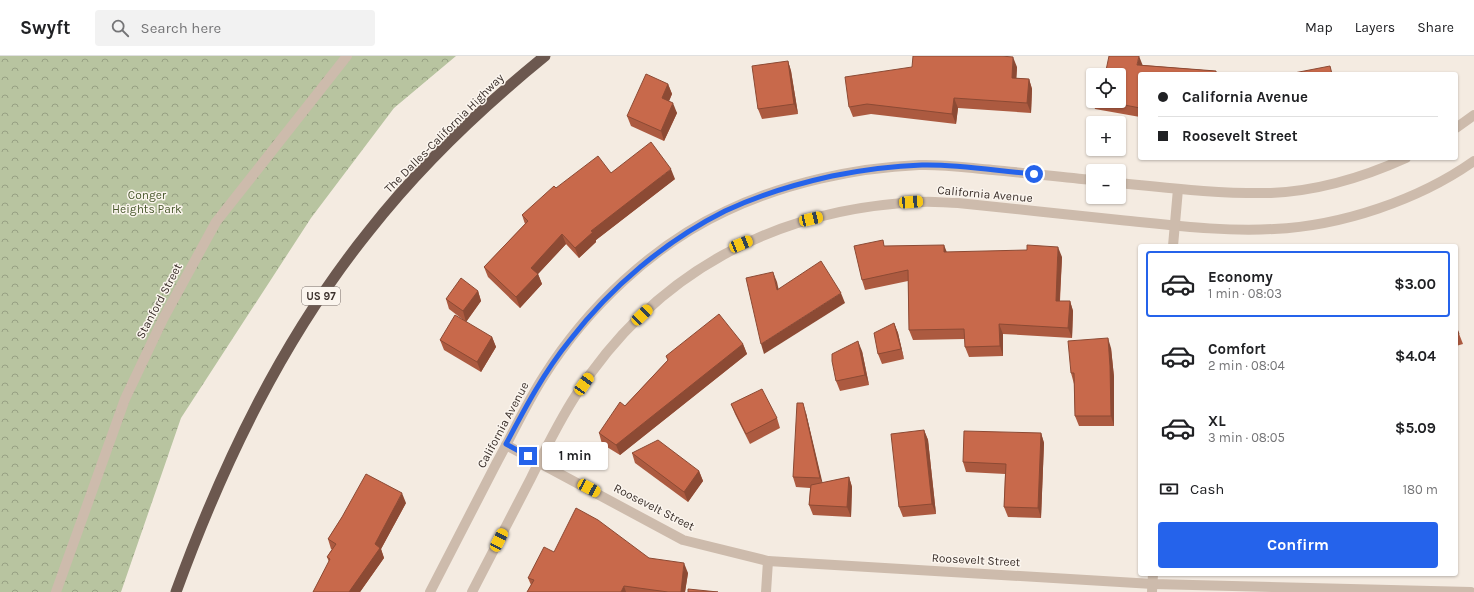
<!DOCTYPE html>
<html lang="en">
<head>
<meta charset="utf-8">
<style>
	:root { --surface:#fff; --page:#f2f2f2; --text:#202124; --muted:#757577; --line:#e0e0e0; --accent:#2563eb }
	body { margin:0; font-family:Karla,sans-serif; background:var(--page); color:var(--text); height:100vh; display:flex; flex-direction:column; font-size:15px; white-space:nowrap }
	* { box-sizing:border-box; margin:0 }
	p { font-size:13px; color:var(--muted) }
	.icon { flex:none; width:22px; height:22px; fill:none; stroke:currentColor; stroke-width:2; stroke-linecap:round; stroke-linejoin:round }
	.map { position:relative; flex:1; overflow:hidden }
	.side { position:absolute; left:1138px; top:188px; width:320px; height:332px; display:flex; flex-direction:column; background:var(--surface); border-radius:4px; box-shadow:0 1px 3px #0004 }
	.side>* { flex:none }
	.guide { position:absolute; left:1138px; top:16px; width:320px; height:88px; border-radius:4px; box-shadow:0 1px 3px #0004; display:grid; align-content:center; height:88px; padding:0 20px; background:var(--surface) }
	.tools { position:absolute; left:1086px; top:12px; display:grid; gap:8px }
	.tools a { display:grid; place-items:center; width:40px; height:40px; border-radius:4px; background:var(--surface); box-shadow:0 1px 3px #0004; font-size:20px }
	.end { position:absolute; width:18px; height:18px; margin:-9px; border:5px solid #2563eb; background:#fff; box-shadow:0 0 0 2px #fff }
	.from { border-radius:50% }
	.bubble { position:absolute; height:28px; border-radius:4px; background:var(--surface); box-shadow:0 1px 3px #0004; font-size:13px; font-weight:700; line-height:28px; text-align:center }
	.car { position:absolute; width:12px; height:24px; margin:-12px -6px; border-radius:5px; box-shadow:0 0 3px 1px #0007; background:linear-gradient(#f5c518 24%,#345 0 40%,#f5c518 0 76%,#345 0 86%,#f5c518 0) }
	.guide b { display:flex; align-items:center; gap:14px; height:38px; font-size:15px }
	.guide b+b { border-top:1px solid var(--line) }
	.guide i { width:10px; height:10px; background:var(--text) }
	ul { padding:7px 0 0; list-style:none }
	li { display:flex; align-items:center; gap:12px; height:66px; margin:0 8px 6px; padding:0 12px; border:2px solid transparent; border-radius:4px }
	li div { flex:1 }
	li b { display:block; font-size:15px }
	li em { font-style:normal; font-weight:700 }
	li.on { border-color:var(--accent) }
	li>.icon { width:36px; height:36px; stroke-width:1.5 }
	.pay { display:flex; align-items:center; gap:10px; height:44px; padding:0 20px; font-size:15px }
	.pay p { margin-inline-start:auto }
	.cta { display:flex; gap:8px; margin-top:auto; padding:8px 20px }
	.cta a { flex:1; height:46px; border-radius:4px; background:var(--accent); color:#fff; font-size:16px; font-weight:700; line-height:46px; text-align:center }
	header { display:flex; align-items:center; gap:24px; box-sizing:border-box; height:56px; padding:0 20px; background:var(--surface); border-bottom:1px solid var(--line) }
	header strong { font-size:19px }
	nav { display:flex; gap:22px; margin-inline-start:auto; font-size:14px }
	.search { width:280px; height:36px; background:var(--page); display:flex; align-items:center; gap:10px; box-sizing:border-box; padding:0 14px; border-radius:4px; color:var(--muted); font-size:15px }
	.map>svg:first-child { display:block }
	.forest { fill:url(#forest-crowns) }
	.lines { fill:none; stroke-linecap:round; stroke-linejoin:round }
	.minor { stroke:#cdbbac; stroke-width:10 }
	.tertiary { stroke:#cdbbac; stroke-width:10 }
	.trunk { stroke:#6c584f; stroke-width:11 }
	.wall { fill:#ac5a40 }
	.shaded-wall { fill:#8c4a34 }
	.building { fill:#c8694b; stroke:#8c4a34 }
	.route { stroke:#2563eb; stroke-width:5 }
	.labels { text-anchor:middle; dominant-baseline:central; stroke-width:3; stroke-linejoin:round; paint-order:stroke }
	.shield { fill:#fbf5ee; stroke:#756b66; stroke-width:1 }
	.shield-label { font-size:11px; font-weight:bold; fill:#3b302b }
	.street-label { font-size:12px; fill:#3b302b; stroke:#fbf5ee }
	.park-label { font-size:12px; fill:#4a5a2e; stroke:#fbf5ee }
</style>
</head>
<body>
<header>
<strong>Swyft</strong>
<div class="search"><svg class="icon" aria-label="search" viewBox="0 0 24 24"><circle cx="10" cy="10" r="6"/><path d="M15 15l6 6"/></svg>Search here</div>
<nav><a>Map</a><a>Layers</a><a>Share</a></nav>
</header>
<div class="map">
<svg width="1474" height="536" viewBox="0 0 1474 536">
	<defs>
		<pattern id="forest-crowns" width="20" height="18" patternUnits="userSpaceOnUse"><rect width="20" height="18" fill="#b8c4a0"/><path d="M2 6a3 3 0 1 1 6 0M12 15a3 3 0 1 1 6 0" fill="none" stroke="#97a083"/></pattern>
	</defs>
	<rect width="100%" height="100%" fill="#f4ebe1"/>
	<polygon class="forest" points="0,0 456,0 394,52 311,162 181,362 121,536 0,536"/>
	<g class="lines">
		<g class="minor">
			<polyline points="1456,72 1474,59"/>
			<path d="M 1119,127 C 1169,132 1220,138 1271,137 C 1317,135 1364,121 1406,102"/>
			<polyline points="506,389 683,484 768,505 1153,528 1471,536"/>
			<polyline points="56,536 125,343 163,263 216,166 347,0"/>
			<path d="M 430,536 C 452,493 474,451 496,408 C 512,379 526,348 544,320 C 587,252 653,189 726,155 C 785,127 854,112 919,109 C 944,108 969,112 993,114 C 1027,117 1060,121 1093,124"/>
			<path d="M 472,536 C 492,498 511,460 531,422 C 545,394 559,365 576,339 C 655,216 776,152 921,146 C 933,145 946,147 958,147 C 1012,153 1066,158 1120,164 C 1171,169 1223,176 1274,173 C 1341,170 1419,144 1474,105"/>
			<polyline points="766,536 768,505"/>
		</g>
		<g class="tertiary">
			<polyline points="1173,190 1178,133"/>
			<polyline points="1152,536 1153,518"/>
		</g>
		<path class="trunk" d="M 176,536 C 223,407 283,282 369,175 C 420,110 481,52 545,0"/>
	</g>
	<g class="wall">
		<polygon points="788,5 791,15 798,58 762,63 758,53"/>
		<polygon points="1143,9 1216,15 1217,18 1140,18 1140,61 1095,53 1092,43 1093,35 1093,45 1119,45"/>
		<polygon points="1017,11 1016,22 1029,23 1032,33 1031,57 958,52 956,68 871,58 853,61 849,51"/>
		<polygon points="668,28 672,38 669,45 677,57 664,85 631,70 627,60"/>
		<polygon points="611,117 675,123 596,184 596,186 579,202 566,188 538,218 542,228 520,252 488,221 484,211 525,168 522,159 556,132"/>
		<polygon points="885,190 947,196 1062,201 1060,245 1070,245 1073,255 1072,282 1003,278 1003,300 969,301 965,291 965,283 913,284 909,274 908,225 865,234 862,224"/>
		<polygon points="478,235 481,245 466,266 449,253 446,243"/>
		<polygon points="894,267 898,277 904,303 882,308 878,298"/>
		<polygon points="1456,270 1463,288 1456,290"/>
		<polygon points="492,281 496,291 481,316 444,294 440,284"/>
		<polygon points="743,288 747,298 620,399 602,388 599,377 668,304 666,300"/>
		<polygon points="1111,292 1114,321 1114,370 1079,370 1075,360 1074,328 1071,317"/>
		<polygon points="862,295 869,329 840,335 836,325"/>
		<polygon points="731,348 777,362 780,372 750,388 735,358"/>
		<polygon points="806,357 822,427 849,421 852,431 851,461 813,459 809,449 810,432 796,431 793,421"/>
		<polygon points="924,374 928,384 936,458 903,461 899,451"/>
		<polygon points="1041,377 1044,387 1041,462 1008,461 1004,451 1005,418 966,416 963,406"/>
		<polygon points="632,397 699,415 703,425 688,446 635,407"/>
		<polygon points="406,447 381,493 384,502 360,536 313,536 329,506 327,501 332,493 331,493 328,483 342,461"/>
		<polygon points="554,496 649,502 688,517 685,536 527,536 531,529 528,522"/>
	</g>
	<g class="shaded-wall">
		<polygon points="1139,0 1143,10 1137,9"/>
		<polygon points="1013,1 1017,11 1016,32 1012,22"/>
		<polygon points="788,5 791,15 798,58 794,48"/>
		<polygon points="1029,23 1032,33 1031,57 1027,47"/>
		<polygon points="668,28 672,38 666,52 662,42"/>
		<polygon points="954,42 958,52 956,68 952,58"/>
		<polygon points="673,47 677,57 664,85 661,75"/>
		<polygon points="671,113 675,123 596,184 596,186 579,202 575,192 591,175"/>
		<polygon points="562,178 566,188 538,218 542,228 520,252 516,241 531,212"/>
		<polygon points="944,189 948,199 944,196"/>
		<polygon points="1058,191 1062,201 1059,255 1056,245"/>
		<polygon points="773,216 777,226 781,244 777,234"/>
		<polygon points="478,235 481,245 466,266 463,255"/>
		<polygon points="841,237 845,247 764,298 761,288"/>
		<polygon points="1070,245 1073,255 1072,282 1068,272"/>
		<polygon points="894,267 898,277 904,303 901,293"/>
		<polygon points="999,268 1003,278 1003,300 1000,290"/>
		<polygon points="492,281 496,291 481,316 477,306"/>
		<polygon points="1108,282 1111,292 1114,321 1114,370 1111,360"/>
		<polygon points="858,285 862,295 869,329 865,319"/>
		<polygon points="743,288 747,298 620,399 616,389"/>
		<polygon points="803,347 806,357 824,433 820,422"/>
		<polygon points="924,374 928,384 936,458 932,448"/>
		<polygon points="1041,377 1044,387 1041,462 1038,452"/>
		<polygon points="699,415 703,425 688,446 684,436"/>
		<polygon points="849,421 852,431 851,461 847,451"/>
		<polygon points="402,437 406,447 381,493 384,502 360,536 349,536 375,488"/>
		<polygon points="684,507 688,517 685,536 681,536"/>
		<polygon points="624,530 626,536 621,536"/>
	</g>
	<g class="building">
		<polygon points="913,0 1001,0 1013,1 1012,22 1029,23 1027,47 954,42 952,58 867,48 849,51 845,21 912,11"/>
		<polygon points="1109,0 1139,0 1137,9 1216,15 1216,18 1140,18 1140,52 1104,45 1119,45 1119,19 1105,19"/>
		<polygon points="788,5 794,48 758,53 752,10"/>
		<polygon points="1330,10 1332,18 1294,18 1294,17"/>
		<polygon points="646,18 668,28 662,42 673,47 661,75 627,60"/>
		<polygon points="1093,35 1093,43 1092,43"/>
		<polygon points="651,86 671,113 591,175 593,176 575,192 562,178 531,212 538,218 516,241 484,211 528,165 522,159 554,130 556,132 598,100 611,117"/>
		<polygon points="883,184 884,190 944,189 944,196 1027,194 1027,189 1058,191 1056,245 1070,245 1068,272 999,268 1000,290 965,291 964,273 909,274 908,214 862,224 854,190"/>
		<polygon points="821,205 841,237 761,288 746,222 773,216 777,234"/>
		<polygon points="461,222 478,235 463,255 446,243"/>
		<polygon points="719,258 743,288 616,389 599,377 620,346 625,350 668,304 666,300"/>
		<polygon points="455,259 492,281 477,306 440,284"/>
		<polygon points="894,267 901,293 878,298 874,277"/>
		<polygon points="1456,270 1459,278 1456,279"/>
		<polygon points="1108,282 1110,310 1111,360 1075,360 1074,317 1071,317 1068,285"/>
		<polygon points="858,285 865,319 836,325 832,305 832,298"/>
		<polygon points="762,333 777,362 746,378 731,348"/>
		<polygon points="797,347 803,347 820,422 793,421"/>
		<polygon points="924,374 932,448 899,451 891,378"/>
		<polygon points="964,375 1041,377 1038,452 1004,451 1006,408 963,406"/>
		<polygon points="658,384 699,415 684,436 632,397"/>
		<polygon points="366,418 402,437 375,488 380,492 349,536 313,536 330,503 327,501 336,488 328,483 342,461"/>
		<polygon points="849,421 847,451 809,449 811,429"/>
		<polygon points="576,452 598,464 649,502 684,507 681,536 668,536 624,530 621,536 527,536 534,524 528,522 544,491 554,496"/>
		<polygon points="688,533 718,536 688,536"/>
	</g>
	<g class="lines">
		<path class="route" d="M 528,400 L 506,388 C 525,352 544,316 570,284 C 611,231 665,185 725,155 C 759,139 796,128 832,120 C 862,114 891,110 922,109 C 959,108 997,115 1034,118"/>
	</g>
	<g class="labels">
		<rect class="shield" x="302" y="231" width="38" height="18" rx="3"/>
		<g class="shield-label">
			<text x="321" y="240">US 97</text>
		</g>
		<g class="street-label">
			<text transform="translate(444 77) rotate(-45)">The Dalles-California Highway</text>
			<text transform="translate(985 138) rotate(5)">California Avenue</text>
			<text transform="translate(159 245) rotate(-62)">Stanford Street</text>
			<text transform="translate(503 369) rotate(-62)">California Avenue</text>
			<text transform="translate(654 451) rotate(27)">Roosevelt Street</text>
			<text transform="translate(976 504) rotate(3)">Roosevelt Street</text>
		</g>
		<g class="park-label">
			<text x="147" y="139">Conger<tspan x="147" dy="14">Heights Park</tspan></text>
		</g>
	</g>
</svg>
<div class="tools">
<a><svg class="icon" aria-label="locate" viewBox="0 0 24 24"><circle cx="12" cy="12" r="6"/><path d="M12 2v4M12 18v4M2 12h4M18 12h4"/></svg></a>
<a>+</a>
<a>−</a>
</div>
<i class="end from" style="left:1034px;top:118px"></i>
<i class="end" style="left:528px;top:400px"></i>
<div class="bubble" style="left:542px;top:386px;width:66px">1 min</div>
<i class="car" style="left:911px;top:146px;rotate:86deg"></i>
<i class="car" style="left:811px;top:163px;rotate:77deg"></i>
<i class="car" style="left:741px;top:188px;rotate:68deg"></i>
<i class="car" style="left:642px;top:259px;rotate:46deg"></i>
<i class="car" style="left:584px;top:328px;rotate:35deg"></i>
<i class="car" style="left:589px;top:432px;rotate:118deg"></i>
<i class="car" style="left:499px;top:484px;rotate:27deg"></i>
<div class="guide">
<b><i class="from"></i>California Avenue</b>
<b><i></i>Roosevelt Street</b>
</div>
<section class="side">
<ul>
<li class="on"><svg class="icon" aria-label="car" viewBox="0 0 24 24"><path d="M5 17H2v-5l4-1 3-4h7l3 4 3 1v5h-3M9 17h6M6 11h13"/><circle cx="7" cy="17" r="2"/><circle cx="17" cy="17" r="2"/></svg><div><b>Economy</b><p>1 min · 08:03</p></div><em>$3.00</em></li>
<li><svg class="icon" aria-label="car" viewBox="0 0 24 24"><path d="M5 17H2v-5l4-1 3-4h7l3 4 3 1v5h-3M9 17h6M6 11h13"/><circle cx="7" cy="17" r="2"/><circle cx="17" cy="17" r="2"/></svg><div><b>Comfort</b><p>2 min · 08:04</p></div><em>$4.04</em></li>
<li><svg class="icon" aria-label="car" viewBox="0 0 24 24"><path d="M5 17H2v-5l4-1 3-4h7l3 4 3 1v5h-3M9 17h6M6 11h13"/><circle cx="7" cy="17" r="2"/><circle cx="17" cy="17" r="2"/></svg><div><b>XL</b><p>3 min · 08:05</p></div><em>$5.09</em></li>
</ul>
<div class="pay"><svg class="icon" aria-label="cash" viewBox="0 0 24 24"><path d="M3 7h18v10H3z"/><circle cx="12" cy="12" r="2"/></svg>Cash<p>180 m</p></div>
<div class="cta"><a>Confirm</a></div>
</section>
</div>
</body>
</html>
